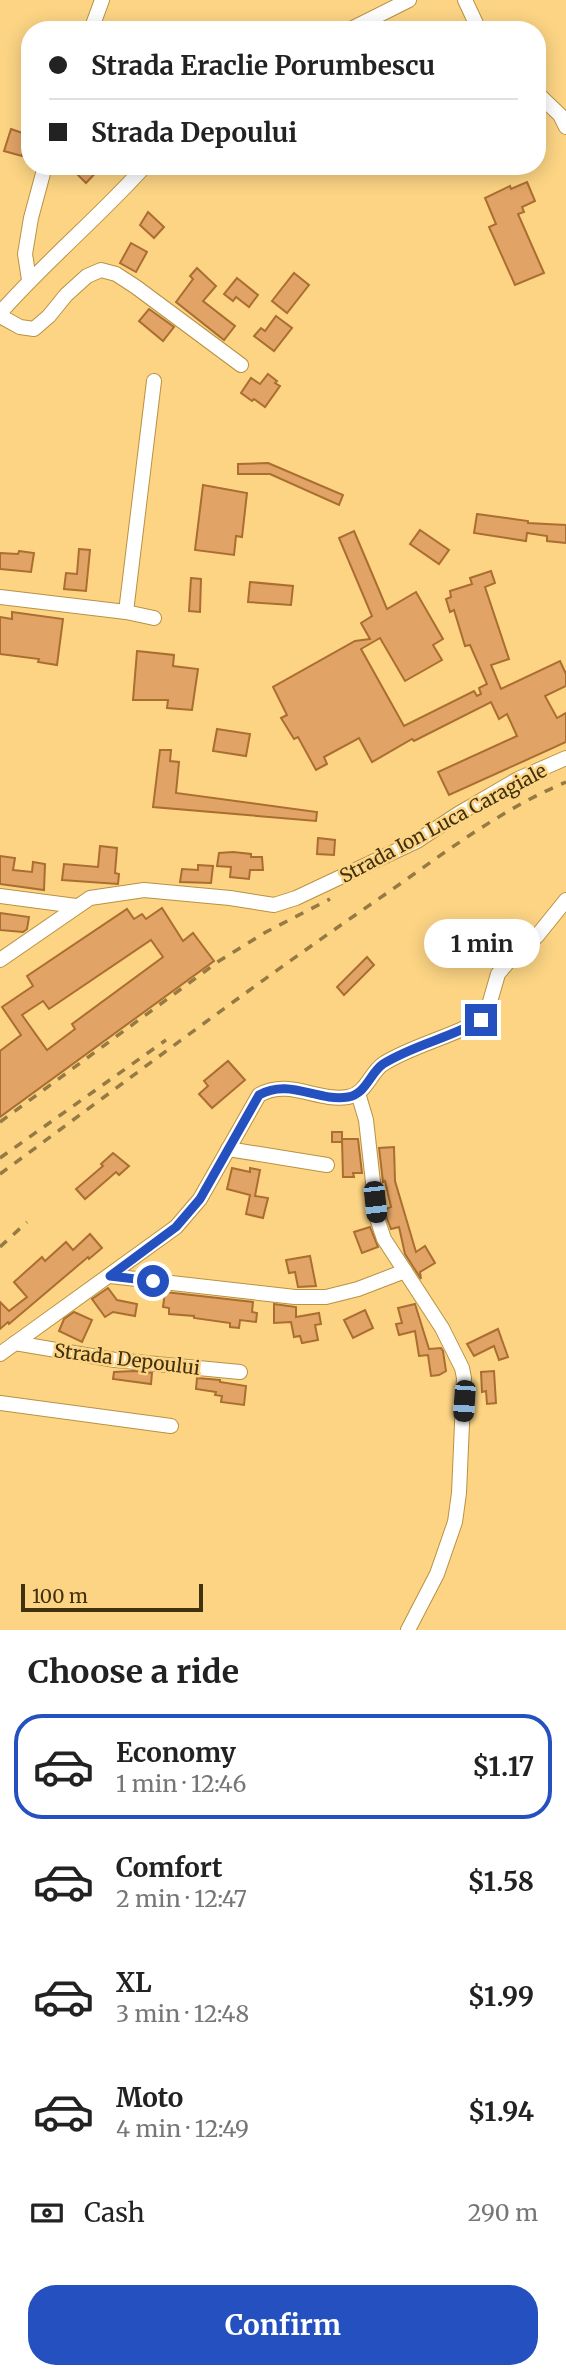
<!DOCTYPE html>
<html lang="en">
<head>
<meta charset="utf-8">
<style>
	:root { --surface:#fff; --page:#f6f6f6; --text:#222; --muted:#767676; --line:#e0e0e0; --accent:#2451bf }
	body { margin:0; font-family:Merriweather,serif; background:var(--page); color:var(--text); height:100vh; display:flex; flex-direction:column; font-size:26px; white-space:nowrap }
	* { box-sizing:border-box; margin:0 }
	p { font-size:23px; color:var(--muted) }
	.icon { flex:none; width:38px; height:38px; fill:none; stroke:currentColor; stroke-width:2; stroke-linecap:round; stroke-linejoin:round }
	.map { position:relative; height:1630px; overflow:hidden }
	.drawer { display:flex; flex-direction:column; background:var(--surface); flex:1 }
	.drawer>* { flex:none }
	.banner { position:absolute; left:21px; top:21px; width:525px; height:154px; border-radius:28px; box-shadow:0 4px 18px #0003; display:grid; align-content:center; height:154px; padding:0 28px; background:var(--surface) }
	.scale { position:absolute; left:21px; bottom:18px; width:182px; box-sizing:border-box; padding-left:7px; border:4px solid #40310f; border-top:0; font-size:19px; line-height:24px; white-space:nowrap; color:#40310f; -webkit-text-stroke:5px #fcd484; paint-order:stroke }
	.end { position:absolute; width:32px; height:32px; margin:-16px; border:9px solid #2451bf; background:#fff; box-shadow:0 0 0 4px #fff }
	.from { border-radius:50% }
	.bubble { position:absolute; height:49px; border-radius:24px; background:var(--surface); box-shadow:0 4px 18px #0003; font-size:23px; font-weight:700; line-height:49px; text-align:center }
	.car { position:absolute; width:21px; height:42px; margin:-21px -10px; border-radius:9px; box-shadow:0 0 5px 2px #0007; background:linear-gradient(#222 24%,#8ab4d8 0 40%,#222 0 76%,#8ab4d8 0 86%,#222 0) }
	.banner b { display:flex; align-items:center; gap:24px; height:66px; font-size:26px }
	.banner b+b { border-top:2px solid var(--line) }
	.banner i { width:18px; height:18px; background:var(--text) }
	ul { padding:0; list-style:none }
	li { display:flex; align-items:center; gap:21px; height:105px; margin:0 14px 10px; padding:0 14px; border:4px solid transparent; border-radius:28px }
	li div { flex:1 }
	li b { display:block; font-size:26px }
	li em { font-style:normal; font-weight:700 }
	li.active { border-color:var(--accent) }
	li>.icon { width:63px; height:63px; stroke-width:1.5 }
	h2 { padding:0 28px; font-size:32px; line-height:84px }
	.pay { display:flex; align-items:center; gap:18px; height:77px; padding:0 28px; font-size:26px }
	.pay p { margin-inline-start:auto }
	.action { display:flex; gap:14px; margin-top:auto; padding:14px 28px }
	.action a { flex:1; height:80px; border-radius:28px; background:var(--accent); color:#fff; font-size:28px; font-weight:700; line-height:80px; text-align:center }
	.map>svg:first-child { display:block }
	.building { fill:#e2a366; stroke:#aa6e30; stroke-width:2; fill-rule:evenodd }
	.lines { fill:none; stroke-linecap:round; stroke-linejoin:round }
	.minor-casing { stroke:#b89242; stroke-width:16 }
	.minor { stroke:#fff; stroke-width:14 }
	.rail { stroke:#957a44; stroke-width:3.5; stroke-dasharray:9 9; stroke-linecap:butt }
	.route { stroke:#2451bf; stroke-width:9 }
	.labels { text-anchor:middle; dominant-baseline:central; stroke-width:5; stroke-linejoin:round; paint-order:stroke }
	.street-label { font-size:19px; fill:#40310f; stroke:#fcd484 }
</style>
</head>
<body>
<div class="map">
<svg width="566" height="1630" viewBox="0 0 566 1630">
	<rect width="100%" height="100%" fill="#fcd484"/>
	<g class="building">
		<polygon points="11,129 28,135 22,156 4,151"/>
		<polygon points="69,166 102,166 86,183"/>
		<polygon points="527,182 535,201 522,207 524,212 518,214 544,273 515,285 489,227 496,224 485,198 510,186 511,189"/>
		<polygon points="148,212 164,227 154,238 140,225"/>
		<polygon points="131,243 147,252 136,272 120,263"/>
		<polygon points="197,268 216,286 203,301 235,326 224,340 176,302 193,279 190,276"/>
		<polygon points="294,273 309,285 287,313 272,301"/>
		<polygon points="237,278 258,295 249,307 236,297 233,301 224,294"/>
		<polygon points="149,309 174,327 163,341 139,321"/>
		<polygon points="276,316 292,328 274,351 254,336 261,328 265,331"/>
		<polygon points="268,374 277,381 275,383 280,386 265,407 254,399 252,401 241,393 251,378 260,384"/>
		<polygon points="268,463 343,495 339,505 270,474 238,474 238,464"/>
		<polygon points="203,485 247,493 242,537 236,536 234,555 195,550"/>
		<polygon points="477,514 528,521 528,523 566,525 566,543 547,541 547,536 527,533 526,541 474,533"/>
		<polygon points="420,530 449,550 439,564 410,544"/>
		<polygon points="354,531 387,609 416,592 443,639 433,645 442,660 405,681 380,638 361,649 404,726 474,691 477,696 481,694 479,688 487,684 470,645 465,646 454,610 450,612 446,599 451,597 450,591 472,584 470,578 491,571 495,583 485,587 509,659 491,665 501,689 560,661 566,674 566,686 545,696 557,718 566,713 566,742 449,795 438,772 517,736 507,714 499,719 491,702 414,741 412,739 372,762 359,738 324,757 327,764 316,770 298,737 294,739 281,718 287,715 273,687 355,641 370,639 361,623 372,616 339,538"/>
		<polygon points="79,549 90,550 86,591 64,589 66,573 77,574"/>
		<polygon points="19,551 34,553 31,572 0,569 0,553 18,554"/>
		<polygon points="191,578 201,579 200,612 189,611"/>
		<polygon points="250,582 293,586 291,605 248,602"/>
		<polygon points="12,612 63,619 57,665 38,662 39,659 0,654 0,617 12,619"/>
		<polygon points="137,651 174,655 173,666 198,669 192,710 167,708 168,700 133,700"/>
		<polygon points="217,729 250,734 246,756 213,751"/>
		<polygon points="160,750 171,750 170,761 179,762 176,793 317,812 316,821 153,807"/>
		<polygon points="318,838 335,840 334,855 317,854"/>
		<polygon points="100,846 117,848 115,873 119,874 118,884 62,880 64,864 98,867"/>
		<polygon points="233,852 251,854 251,857 262,857 263,870 250,870 249,879 230,877 231,867 217,866 219,853"/>
		<polygon points="0,856 15,858 13,870 32,872 33,862 45,864 44,890 0,884"/>
		<polygon points="198,865 213,866 211,883 180,882 182,869 198,870"/>
		<path d="M 162,908 L 183,941 L 193,933 L 214,961 L 0,1117 L 0,1051 L 21,1035 L 2,1007 L 33,986 L 27,976 L 127,909 L 134,919 L 142,914 L 146,919 ZM 151,940 L 163,957 L 72,1024 L 75,1029 L 47,1050 L 22,1015 L 43,1001 L 49,1009 Z"/>
		<polygon points="0,913 29,917 27,929 23,932 0,930"/>
		<polygon points="367,957 374,965 344,995 337,987"/>
		<polygon points="228,1061 245,1080 212,1108 199,1094 208,1086 204,1081"/>
		<polygon points="332,1132 342,1132 342,1139 358,1139 362,1173 353,1173 354,1177 343,1177 342,1140 342,1142 332,1142"/>
		<polygon points="394,1147 395,1181 416,1252 425,1246 435,1263 420,1272 421,1279 405,1254 399,1227 391,1229 386,1216 386,1209 391,1207 385,1181 383,1182 379,1148"/>
		<polygon points="113,1153 129,1166 119,1175 116,1172 85,1199 76,1189 103,1166 101,1164"/>
		<polygon points="232,1168 250,1172 250,1168 260,1170 255,1196 268,1198 263,1218 246,1214 250,1195 227,1189"/>
		<polygon points="370,1227 378,1247 362,1253 354,1232"/>
		<polygon points="90,1234 102,1248 89,1259 88,1257 9,1324 8,1322 0,1329 0,1302 9,1311 27,1297 14,1282 42,1257 45,1261 66,1242 73,1250"/>
		<polygon points="310,1256 316,1286 298,1287 295,1272 289,1273 286,1260"/>
		<polygon points="108,1288 117,1300 137,1304 135,1316 113,1312 105,1317 92,1299"/>
		<polygon points="165,1292 253,1302 252,1312 257,1313 256,1322 240,1320 239,1328 230,1327 230,1323 194,1318 194,1316 169,1314 169,1308 163,1307"/>
		<polygon points="274,1304 296,1307 296,1317 319,1313 321,1324 315,1325 318,1340 302,1343 300,1336 294,1337 291,1322 274,1323"/>
		<polygon points="415,1304 429,1349 441,1348 443,1351 446,1371 439,1375 431,1376 428,1355 419,1356 415,1331 399,1335 396,1324 402,1323 398,1308"/>
		<polygon points="365,1310 373,1328 353,1338 344,1320"/>
		<polygon points="74,1312 92,1320 82,1342 59,1331 64,1319"/>
		<polygon points="498,1329 508,1357 499,1360 494,1346 474,1356 467,1344"/>
		<polygon points="134,1371 152,1373 151,1384 113,1379 114,1372"/>
		<polygon points="494,1371 496,1403 487,1404 486,1391 482,1392 481,1372"/>
		<polygon points="197,1378 220,1380 220,1382 246,1386 244,1405 221,1402 222,1396 215,1395 216,1392 196,1389"/>
	</g>
	<g class="lines">
		<g class="minor-casing">
			<g id="minor">
				<polyline points="465,0 479,30"/>
				<polyline points="91,30 102,0"/>
				<polyline points="349,30 409,0"/>
				<polyline points="537,93 560,115 566,127"/>
				<polyline points="29,280 25,254 31,218 45,166"/>
				<path d="M 0,313 C 46,261 98,218 145,166"/>
				<polyline points="0,316 20,327 34,329 49,316 66,295 87,276 101,270 116,274 136,287 241,365"/>
				<polyline points="0,597 126,612 154,618"/>
				<polyline points="126,612 154,381"/>
				<polyline points="0,896 76,906"/>
				<polyline points="0,960 90,898 144,890 230,898 274,905 296,898 417,841 458,814 518,779 566,758"/>
				<polyline points="358,1093 366,1120 377,1218 384,1239 442,1328 462,1368 464,1378 459,1493 455,1522 437,1574 408,1630"/>
				<polyline points="228,1149 327,1165"/>
				<polyline points="110,1276 295,1297 326,1297 358,1289 405,1271"/>
				<polyline points="15,1343 115,1360 240,1372"/>
				<path d="M 0,1354 L 176,1227 L 200,1199 L 259,1095 C 290,1078 317,1102 348,1097 C 366,1094 370,1073 383,1064 C 411,1046 451,1037 481,1020 L 487,1012 L 498,974 L 508,962 L 537,936 L 566,900"/>
				<polyline points="0,1403 171,1426"/>
			</g>
		</g>
		<use href="#minor" class="minor"/>
		<g class="rail">
			<polyline points="0,1122 219,961 266,932 330,899"/>
			<polyline points="0,1158 166,1040"/>
			<path d="M 0,1174 C 125,1082 249,988 377,900 C 438,858 497,811 566,782"/>
			<polyline points="0,1247 27,1222"/>
		</g>
	</g>
	<g class="lines">
		<path class="route" d="M 153,1281 L 110,1276 L 176,1227 L 200,1199 L 259,1095 C 290,1078 317,1102 348,1097 C 366,1094 370,1073 383,1064 C 413,1045 450,1038 481,1020"/>
	</g>
	<g class="labels">
		<g class="street-label">
			<text transform="translate(443 823) rotate(-28)">Strada Ion Luca Caragiale</text>
			<text transform="translate(127 1359) rotate(7)">Strada Depoului</text>
		</g>
	</g>
</svg>
<div class="scale">100 m</div>
<i class="end from" style="left:153px;top:1281px"></i>
<i class="end" style="left:481px;top:1020px"></i>
<div class="bubble" style="left:424px;top:919px;width:116px">1 min</div>
<i class="car" style="left:375px;top:1202px;rotate:174deg"></i>
<i class="car" style="left:464px;top:1401px;rotate:184deg"></i>
<div class="banner">
<b><i class="from"></i>Strada Eraclie Porumbescu</b>
<b><i></i>Strada Depoului</b>
</div>
</div>
<section class="drawer">
<h2>Choose a ride</h2>
<ul>
<li class="active"><svg class="icon" aria-label="car" viewBox="0 0 24 24"><path d="M5 17H2v-5l4-1 3-4h7l3 4 3 1v5h-3M9 17h6M6 11h13"/><circle cx="7" cy="17" r="2"/><circle cx="17" cy="17" r="2"/></svg><div><b>Economy</b><p>1 min · 12:46</p></div><em>$1.17</em></li>
<li><svg class="icon" aria-label="car" viewBox="0 0 24 24"><path d="M5 17H2v-5l4-1 3-4h7l3 4 3 1v5h-3M9 17h6M6 11h13"/><circle cx="7" cy="17" r="2"/><circle cx="17" cy="17" r="2"/></svg><div><b>Comfort</b><p>2 min · 12:47</p></div><em>$1.58</em></li>
<li><svg class="icon" aria-label="car" viewBox="0 0 24 24"><path d="M5 17H2v-5l4-1 3-4h7l3 4 3 1v5h-3M9 17h6M6 11h13"/><circle cx="7" cy="17" r="2"/><circle cx="17" cy="17" r="2"/></svg><div><b>XL</b><p>3 min · 12:48</p></div><em>$1.99</em></li>
<li><svg class="icon" aria-label="car" viewBox="0 0 24 24"><path d="M5 17H2v-5l4-1 3-4h7l3 4 3 1v5h-3M9 17h6M6 11h13"/><circle cx="7" cy="17" r="2"/><circle cx="17" cy="17" r="2"/></svg><div><b>Moto</b><p>4 min · 12:49</p></div><em>$1.94</em></li>
</ul>
<div class="pay"><svg class="icon" aria-label="cash" viewBox="0 0 24 24"><path d="M3 7h18v10H3z"/><circle cx="12" cy="12" r="2"/></svg>Cash<p>290 m</p></div>
<div class="action"><a>Confirm</a></div>
</section>
</body>
</html>
